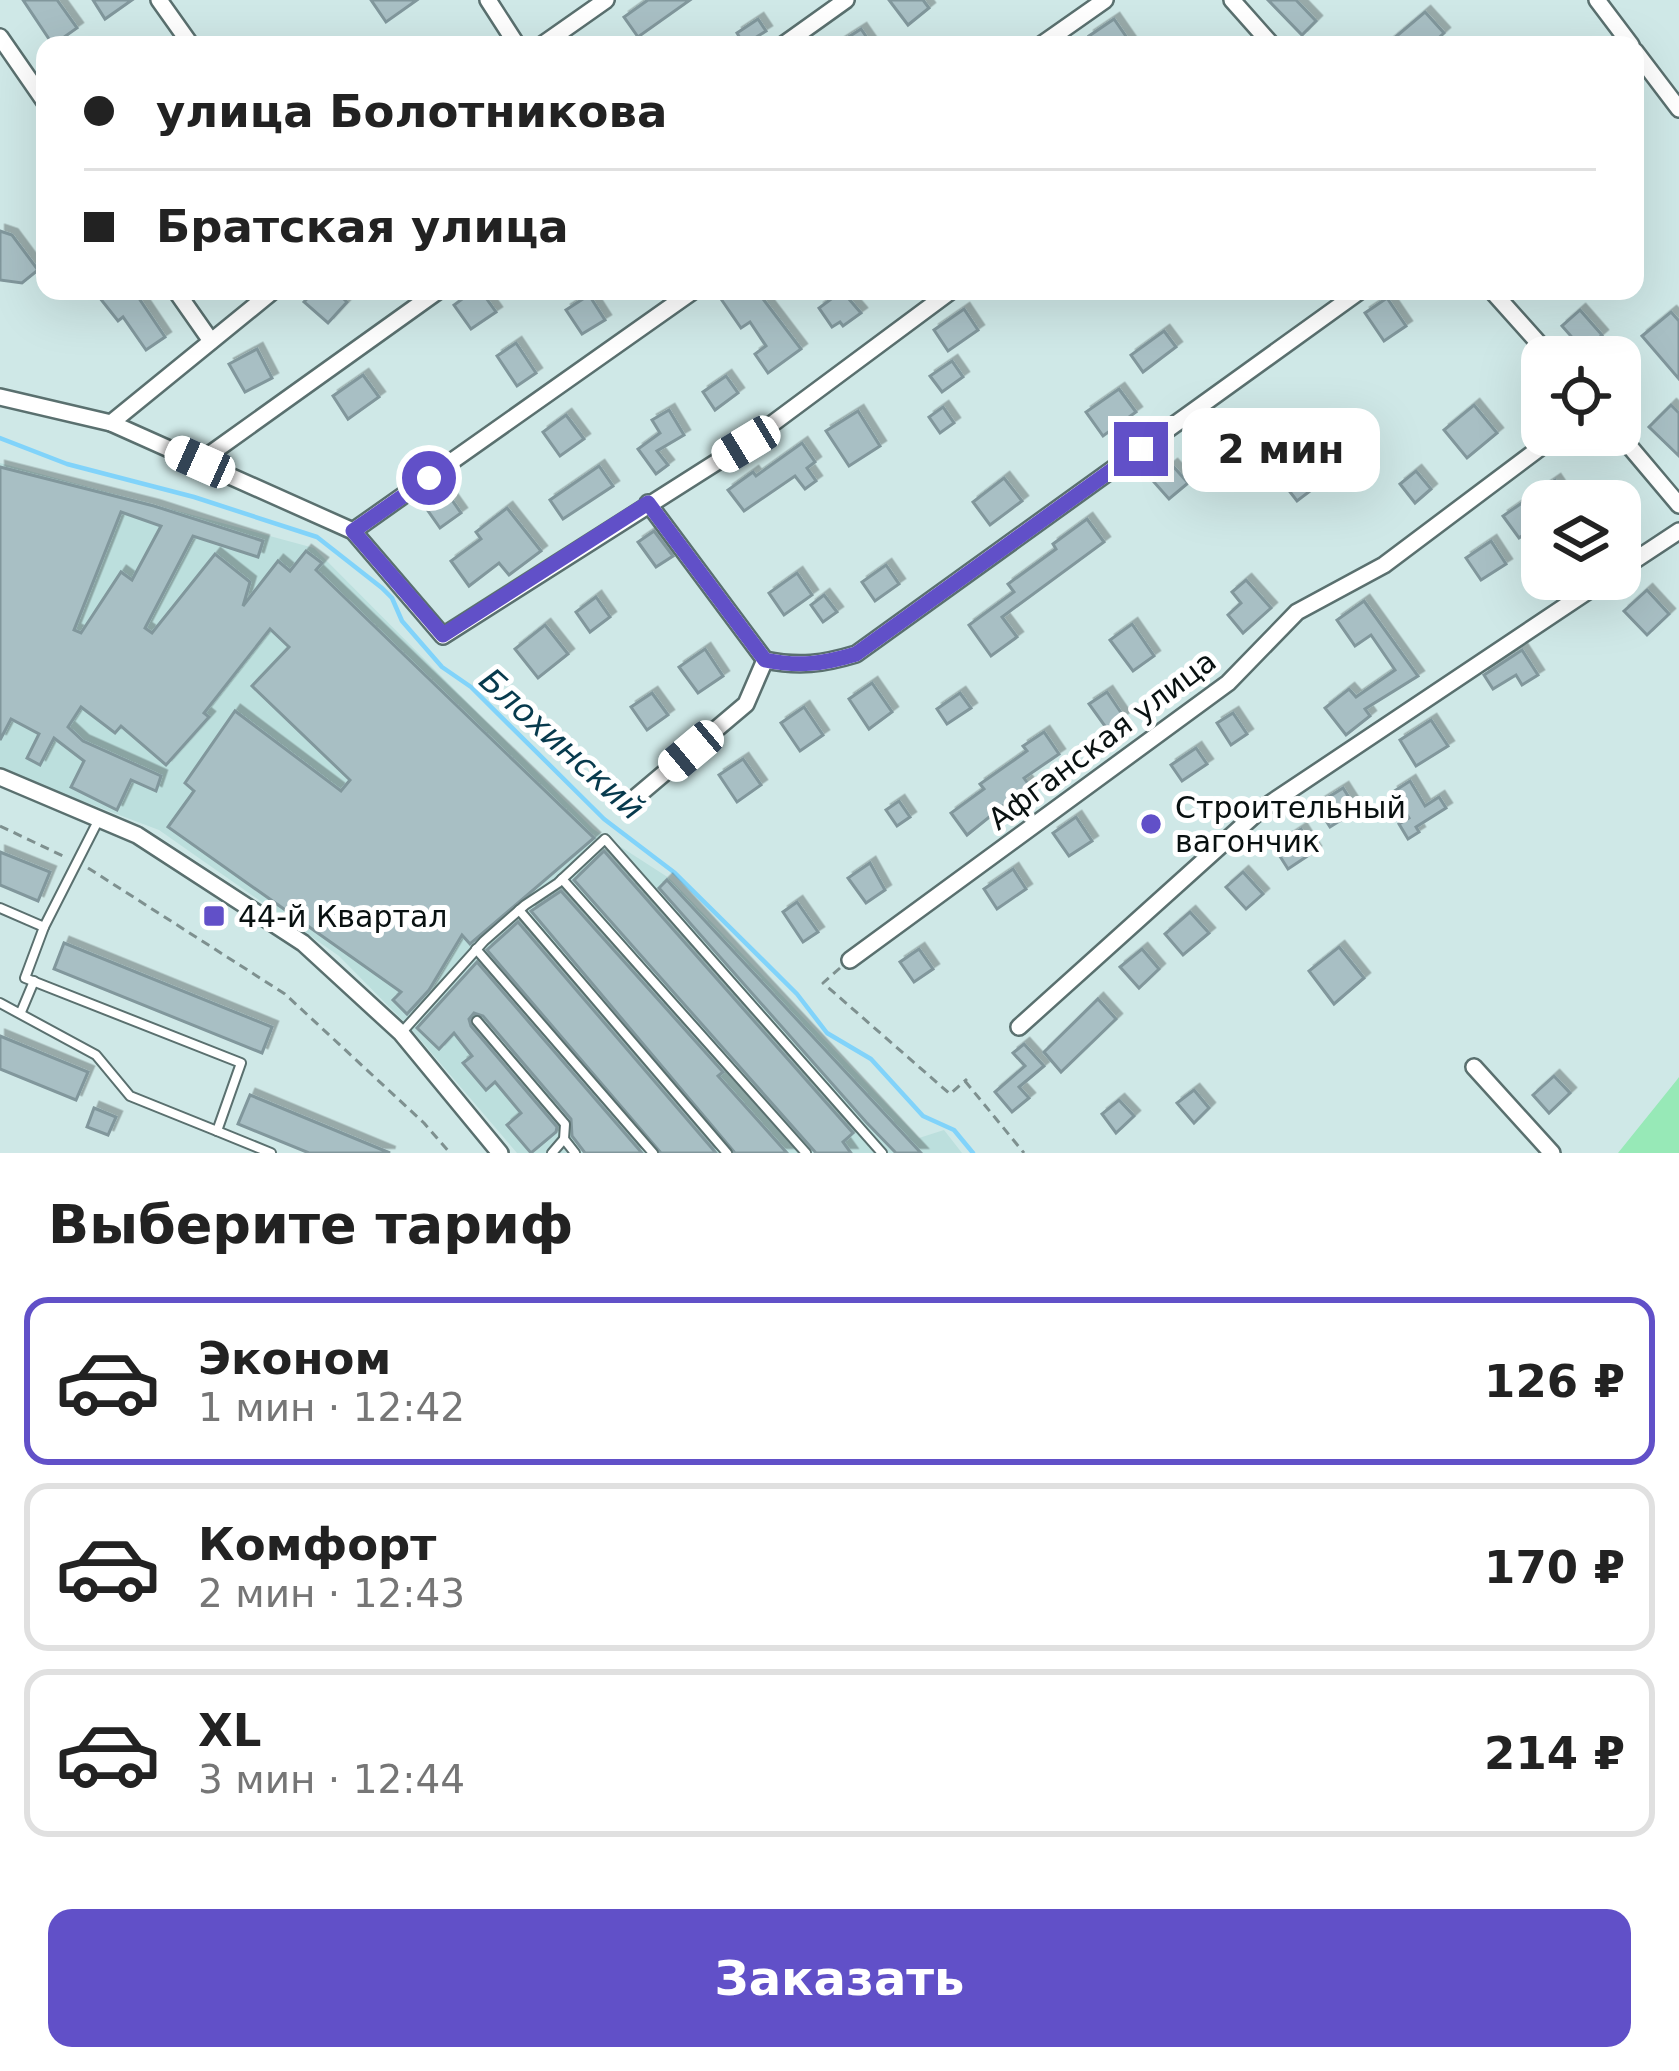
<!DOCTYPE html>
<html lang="ru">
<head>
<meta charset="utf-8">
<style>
	:root { --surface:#fff; --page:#f6f6f6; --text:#222; --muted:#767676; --line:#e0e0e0; --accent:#6150c8 }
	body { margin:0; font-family:"DejaVu Sans",sans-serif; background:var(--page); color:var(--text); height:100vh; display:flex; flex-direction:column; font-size:45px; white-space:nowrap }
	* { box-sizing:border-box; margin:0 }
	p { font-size:39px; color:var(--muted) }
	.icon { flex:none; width:66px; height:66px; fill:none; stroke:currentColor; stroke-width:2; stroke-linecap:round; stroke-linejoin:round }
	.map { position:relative; height:1153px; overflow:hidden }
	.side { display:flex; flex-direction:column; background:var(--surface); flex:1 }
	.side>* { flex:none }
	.banner { position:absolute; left:36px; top:36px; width:1608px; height:264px; border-radius:24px; box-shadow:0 12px 48px #0002; display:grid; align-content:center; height:264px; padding:0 48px; background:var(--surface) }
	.controls { position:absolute; left:1521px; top:336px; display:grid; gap:24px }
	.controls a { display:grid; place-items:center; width:120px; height:120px; border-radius:24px; background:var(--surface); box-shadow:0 12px 48px #0002; font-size:60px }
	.end { position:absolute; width:54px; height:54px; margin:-27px; border:15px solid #6150c8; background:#fff; box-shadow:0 0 0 6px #fff }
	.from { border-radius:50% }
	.bubble { position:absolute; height:84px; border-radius:24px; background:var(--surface); box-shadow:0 12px 48px #0002; font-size:39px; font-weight:600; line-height:84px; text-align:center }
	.car { position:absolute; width:36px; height:72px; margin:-36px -18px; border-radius:15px; box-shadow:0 0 9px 3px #0007; background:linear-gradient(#fff 24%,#345 0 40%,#fff 0 76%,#345 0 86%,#fff 0) }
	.banner b { display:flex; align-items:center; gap:42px; height:114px; font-size:45px }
	.banner b+b { border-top:3px solid var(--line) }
	.banner i { width:30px; height:30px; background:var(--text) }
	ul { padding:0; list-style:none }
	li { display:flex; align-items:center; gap:36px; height:168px; margin:0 24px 18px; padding:0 24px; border:6px solid var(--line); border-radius:24px }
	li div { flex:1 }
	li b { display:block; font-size:45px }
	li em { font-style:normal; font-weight:600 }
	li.selected { border-color:var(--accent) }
	li>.icon { width:108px; height:108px; stroke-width:1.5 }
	h2 { padding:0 48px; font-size:54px; line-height:144px }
	.button { display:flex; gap:24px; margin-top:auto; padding:24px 48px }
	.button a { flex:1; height:138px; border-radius:24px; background:var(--accent); color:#fff; font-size:48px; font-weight:600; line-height:138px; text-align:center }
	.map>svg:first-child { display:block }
	.built { fill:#bcdfdd }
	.green { fill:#97e9b7 }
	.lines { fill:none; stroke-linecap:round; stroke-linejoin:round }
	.stream { stroke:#81d3fa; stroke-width:4.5 }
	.building { fill:#a8bfc4; stroke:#81979c; stroke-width:3; fill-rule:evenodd; filter:url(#shadow) }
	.service-casing { stroke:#5a706f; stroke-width:12 }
	.minor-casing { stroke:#5a706f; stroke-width:20 }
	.path { stroke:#7e908f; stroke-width:3; stroke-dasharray:9 6; stroke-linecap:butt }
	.service { stroke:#fff; stroke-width:8 }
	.minor { stroke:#fff; stroke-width:15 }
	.route { stroke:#6150c8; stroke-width:15 }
	.poi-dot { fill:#6150c8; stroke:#fff; stroke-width:4.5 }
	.labels { text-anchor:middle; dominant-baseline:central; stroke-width:10; stroke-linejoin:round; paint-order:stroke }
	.street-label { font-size:30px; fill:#091111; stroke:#fff }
	.poi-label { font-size:30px; fill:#091111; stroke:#fff; text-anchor:start }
	.water-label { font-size:33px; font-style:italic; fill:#073a4d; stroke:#fff }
</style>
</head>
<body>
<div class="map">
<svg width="1679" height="1153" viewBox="0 0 1679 1153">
	<defs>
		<filter id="shadow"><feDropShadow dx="5.5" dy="-5.5" stdDeviation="0" flood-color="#0004"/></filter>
	</defs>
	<rect width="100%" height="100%" fill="#cfe8e7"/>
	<polygon class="built" points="0,463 314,548 593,829 669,878 919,1138 944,1130 962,1153 517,1153 411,1029 339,956 159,830 0,770"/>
	<polygon class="green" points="1679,1077 1679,1153 1618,1153 1676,1081"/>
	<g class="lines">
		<polyline class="stream" points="0,438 67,464 194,497 317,537 382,588 392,598 402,621 442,667 471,687 604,819 675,873 797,994 827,1033 871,1059 923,1116 954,1130 973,1153"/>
	</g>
	<g class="building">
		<polygon points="23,0 57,0 77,28 53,45"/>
		<polygon points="93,0 132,0 105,19"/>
		<polygon points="371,0 417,0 386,22"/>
		<polygon points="648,0 690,0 638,37 624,17"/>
		<polygon points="889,0 923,0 929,8 908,25"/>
		<polygon points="1268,0 1296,0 1316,21 1302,35"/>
		<polygon points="1425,12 1444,33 1431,45 1386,45"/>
		<polygon points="758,19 766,31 744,45 737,33"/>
		<polygon points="1114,19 1132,45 1095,45 1089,36"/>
		<polygon points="861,29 872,45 836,45"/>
		<polygon points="0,231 12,235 38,270 22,283 0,280"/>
		<polygon points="106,291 134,291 165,337 146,350 123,317 118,321 99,297"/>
		<polygon points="314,291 335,291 347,302 328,323 304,302"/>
		<polygon points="473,291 481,291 496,312 471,329 454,305"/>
		<polygon points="733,291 757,291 801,349 768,373 755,354 766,346 750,322 741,328 721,299"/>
		<polygon points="842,291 861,313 843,326 840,322 832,327 819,308"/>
		<polygon points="589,295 605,320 582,334 566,310"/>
		<polygon points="1387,298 1406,326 1384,341 1365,313"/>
		<polygon points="964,309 978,330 948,351 934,330"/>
		<polygon points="1580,310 1602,335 1584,351 1562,326"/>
		<polygon points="1671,312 1679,321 1679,379 1642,336"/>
		<polygon points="1164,331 1176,347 1143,372 1131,355"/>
		<polygon points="516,343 536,373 517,386 497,356"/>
		<polygon points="257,349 272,378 245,392 229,364"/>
		<polygon points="952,361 963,377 942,392 930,376"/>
		<polygon points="363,375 379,397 348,419 333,396"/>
		<polygon points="726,376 738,393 715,410 703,392"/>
		<polygon points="1119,389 1136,412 1103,436 1086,412"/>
		<polygon points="1474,405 1497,433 1467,458 1444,430"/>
		<polygon points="1671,405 1679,413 1679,456 1649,427"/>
		<polygon points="943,407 954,423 940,433 929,417"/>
		<polygon points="669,410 684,435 657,451 668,465 656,474 638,449 660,433 652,420"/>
		<polygon points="858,411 880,446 849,466 826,431"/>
		<polygon points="566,415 584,439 560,456 543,432"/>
		<polygon points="802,443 815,462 807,468 816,481 805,489 795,476 744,511 728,490 753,472 756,476"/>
		<polygon points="1172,465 1188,483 1169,499 1153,481"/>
		<polygon points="599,466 613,486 563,519 550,500"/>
		<path d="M 0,467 L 154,506 L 263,541 L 258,557 L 193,536 L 145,628 L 152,633 L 215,554 L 250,582 L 243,606 L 278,561 L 290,571 L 306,551 L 322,563 L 316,570 L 594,838 L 470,944 L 462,935 L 429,990 L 407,1014 L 393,1000 L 401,992 L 168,827 L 194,791 L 185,783 L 235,711 L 341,791 L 350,780 L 252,686 L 289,647 L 270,629 L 204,713 L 209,717 L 166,765 L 121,726 L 115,733 L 81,707 L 68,727 L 83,741 L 161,776 L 156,791 L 131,780 L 117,810 L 71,787 L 84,761 L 54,738 L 40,765 L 27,758 L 39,734 L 11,719 L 0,740 ZM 121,512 L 161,526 L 132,580 L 121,572 L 81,633 L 74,630 Z"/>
		<polygon points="1416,471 1431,489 1415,503 1400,484"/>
		<polygon points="1308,472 1318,485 1297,501 1287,488"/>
		<polygon points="1004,478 1022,501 990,525 973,502"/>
		<polygon points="1555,480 1569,501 1542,501 1542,522 1519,538 1503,516"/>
		<polygon points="447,493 461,513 440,528 426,508"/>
		<polygon points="507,508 541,551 509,575 499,563 469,586 451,561 481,539 476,532"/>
		<polygon points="1087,519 1104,542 1002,617 1017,637 991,656 969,625 1014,592 1008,584 1056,549 1053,544"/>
		<polygon points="654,531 673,556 656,567 638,542"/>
		<polygon points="1491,541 1506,564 1481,580 1466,558"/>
		<polygon points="886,565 899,584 875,601 862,582"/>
		<polygon points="797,573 812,595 784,615 769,593"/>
		<polygon points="1246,580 1271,608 1243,633 1228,615 1241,603 1232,592"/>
		<polygon points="1647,590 1669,614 1647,635 1624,611"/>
		<polygon points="824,595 837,612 823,622 811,605"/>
		<polygon points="596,597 610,617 590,632 576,612"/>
		<polygon points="1364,601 1418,676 1365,709 1370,716 1346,735 1325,708 1349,689 1356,697 1395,670 1371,635 1355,646 1337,620"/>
		<polygon points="1132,624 1154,656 1133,671 1110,640"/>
		<polygon points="545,625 568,654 538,678 515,649"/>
		<polygon points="705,649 723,676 698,693 679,667"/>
		<polygon points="1522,650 1538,675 1522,685 1516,675 1493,689 1484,675"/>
		<polygon points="872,683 892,712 869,729 849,699"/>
		<polygon points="1107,692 1124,717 1107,729 1089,704"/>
		<polygon points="652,693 668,715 647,730 631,707"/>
		<polygon points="960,693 971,708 947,724 937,709"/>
		<polygon points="804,707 823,735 800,751 781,723"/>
		<polygon points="1233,713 1247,734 1231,745 1217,723"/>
		<polygon points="1431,720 1448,746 1416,766 1400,740"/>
		<polygon points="1044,732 1059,754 1024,778 1029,785 967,835 951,813 984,789 980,784 1027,751 1023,746"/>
		<polygon points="1196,748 1207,764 1182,781 1171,765"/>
		<polygon points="743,759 761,785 737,802 719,775"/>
		<polygon points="1410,781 1425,806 1439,797 1446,808 1416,827 1419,832 1408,839 1399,824 1409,818 1393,792"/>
		<polygon points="1343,788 1357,810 1330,827 1316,805"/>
		<polygon points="899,801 910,817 897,826 886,810"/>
		<polygon points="1076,817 1092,841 1069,856 1053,833"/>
		<polygon points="1301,829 1315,851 1288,869 1274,847"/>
		<polygon points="604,851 853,1133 843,1142 851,1153 816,1153 574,880"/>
		<polygon points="0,852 50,872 38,901 0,885"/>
		<polygon points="870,863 885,890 866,903 848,878"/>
		<polygon points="1013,869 1026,889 997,909 984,889"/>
		<polygon points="1243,872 1263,894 1246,909 1226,887"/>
		<polygon points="667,880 921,1153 896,1153 866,1122 659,888"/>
		<polygon points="561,891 723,1072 718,1076 787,1153 735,1153 531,911"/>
		<polygon points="797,902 818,932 803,942 783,912"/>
		<polygon points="1190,912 1209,933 1183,955 1165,934"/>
		<polygon points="518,922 716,1153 661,1153 487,950"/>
		<polygon points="64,943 272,1027 262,1053 54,969"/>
		<polygon points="1339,947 1364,978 1334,1004 1309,971"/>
		<polygon points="919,949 933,969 914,982 900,962"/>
		<polygon points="1142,949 1159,969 1139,988 1120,967"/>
		<polygon points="477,962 642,1153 585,1153 572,1136 571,1119 483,1016 474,1013 469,1019 471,1026 557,1127 556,1132 531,1153 507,1125 521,1113 495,1082 486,1090 463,1063 472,1056 454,1033 439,1049 417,1028"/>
		<polygon points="1098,999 1116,1019 1061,1072 1044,1052"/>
		<polygon points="0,1036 88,1072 76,1100 0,1069"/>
		<polygon points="1024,1044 1044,1066 1019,1087 1029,1098 1012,1112 995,1092 1025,1066 1013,1053"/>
		<polygon points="1554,1076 1570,1093 1549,1113 1533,1095"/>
		<polygon points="1194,1090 1209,1108 1194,1123 1177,1103"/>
		<polygon points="250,1095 390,1153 309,1153 238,1124"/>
		<polygon points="1119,1100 1134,1116 1116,1133 1102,1114"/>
		<polygon points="94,1108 116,1117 108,1135 87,1127"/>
	</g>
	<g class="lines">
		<g class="service-casing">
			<g id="service">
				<polyline points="99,819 44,927 25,978 241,1063 217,1131 271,1153"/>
				<polyline points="562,879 806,1153"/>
				<polyline points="0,908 44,927"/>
				<polyline points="519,910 727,1153"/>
				<polyline points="476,949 653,1153"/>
				<polyline points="0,1003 96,1055 130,1096 217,1131"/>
				<polyline points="21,1012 34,981"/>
				<polyline points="477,1021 565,1124 564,1139 552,1153"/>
				<polyline points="402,1032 484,941 525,905 558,883 605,839 882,1153"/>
				<polyline points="564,1139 575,1153"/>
			</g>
		</g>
		<g class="minor-casing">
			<g id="minor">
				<polyline points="159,0 191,45"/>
				<polyline points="488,0 517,45"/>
				<polyline points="1232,0 1272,45"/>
				<polyline points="1597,0 1631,45"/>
				<polyline points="0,37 45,102"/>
				<polyline points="542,45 606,0"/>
				<polyline points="783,45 846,0"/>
				<polyline points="1041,45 1105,0"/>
				<polyline points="1635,51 1679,109"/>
				<polyline points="176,291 211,341"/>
				<polyline points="1492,291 1551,357"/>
				<polyline points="0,397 111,423 353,531 443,636 745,444 951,291"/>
				<polyline points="111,423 273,291"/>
				<polyline points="1620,435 1679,505"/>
				<polyline points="199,462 438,291"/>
				<polyline points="648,503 765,660"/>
				<polyline points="353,531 693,291"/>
				<polyline points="1620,570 1679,531"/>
				<polyline points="0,777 137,835 303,943 401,1033 500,1153"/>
				<path d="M 636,797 L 746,704 L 765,660 C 799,667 823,664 856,654 L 1360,291"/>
				<polyline points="850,960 1228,683 1297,612 1384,565 1557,435"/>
				<polyline points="1019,1027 1259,811 1606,579"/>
				<polyline points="1474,1067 1552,1153"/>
			</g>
		</g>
		<g class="path">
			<polyline points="0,826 63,856"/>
			<polyline points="88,868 285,994 424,1123 450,1153"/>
			<polyline points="840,968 823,983 950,1094 967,1079"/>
			<polyline points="965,1081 1024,1153"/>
		</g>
		<use href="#service" class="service"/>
		<use href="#minor" class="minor"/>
	</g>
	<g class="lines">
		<path class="route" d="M 429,478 L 353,531 L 443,635 L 648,503 L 765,660 C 799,667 823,664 856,654 L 1141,449"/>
	</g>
	<g class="poi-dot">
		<circle cx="1151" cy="824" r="12"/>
		<rect x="202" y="904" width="24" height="24" rx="6"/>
	</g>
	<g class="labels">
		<g class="street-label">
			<text transform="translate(1102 740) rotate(-37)">Афганская улица</text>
		</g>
		<g class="poi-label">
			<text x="1175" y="807">Строительный<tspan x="1175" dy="34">вагончик</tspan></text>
			<text x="238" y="916">44-й Квартал</text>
		</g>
		<g class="water-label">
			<text transform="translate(562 744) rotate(42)">Блохинский</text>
		</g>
	</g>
</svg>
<div class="controls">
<a><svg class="icon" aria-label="locate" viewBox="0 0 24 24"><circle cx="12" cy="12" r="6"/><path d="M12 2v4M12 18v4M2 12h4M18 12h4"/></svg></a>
<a><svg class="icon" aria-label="layers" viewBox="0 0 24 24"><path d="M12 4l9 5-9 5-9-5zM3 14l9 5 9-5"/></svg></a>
</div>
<i class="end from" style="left:429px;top:478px"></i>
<i class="end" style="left:1141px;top:449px"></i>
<div class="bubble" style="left:1182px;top:408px;width:198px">2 мин</div>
<i class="car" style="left:746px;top:444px;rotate:239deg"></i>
<i class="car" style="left:200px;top:462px;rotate:294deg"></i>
<i class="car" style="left:691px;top:751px;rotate:230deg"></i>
<div class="banner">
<b><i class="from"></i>улица Болотникова</b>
<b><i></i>Братская улица</b>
</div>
</div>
<section class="side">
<h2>Выберите тариф</h2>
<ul>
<li class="selected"><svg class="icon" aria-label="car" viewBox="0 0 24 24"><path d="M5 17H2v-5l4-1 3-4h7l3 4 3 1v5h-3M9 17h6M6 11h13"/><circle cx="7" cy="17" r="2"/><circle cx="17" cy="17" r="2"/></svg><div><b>Эконом</b><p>1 мин · 12:42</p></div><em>126 ₽</em></li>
<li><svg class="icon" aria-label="car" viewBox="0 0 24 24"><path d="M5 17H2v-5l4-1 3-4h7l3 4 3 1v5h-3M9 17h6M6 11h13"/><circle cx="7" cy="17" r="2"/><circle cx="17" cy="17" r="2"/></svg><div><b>Комфорт</b><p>2 мин · 12:43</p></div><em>170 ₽</em></li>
<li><svg class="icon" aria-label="car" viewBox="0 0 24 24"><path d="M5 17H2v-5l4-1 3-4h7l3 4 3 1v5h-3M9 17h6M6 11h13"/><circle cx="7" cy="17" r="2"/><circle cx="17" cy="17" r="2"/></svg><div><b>XL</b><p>3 мин · 12:44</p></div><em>214 ₽</em></li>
</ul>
<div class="button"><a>Заказать</a></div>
</section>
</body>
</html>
